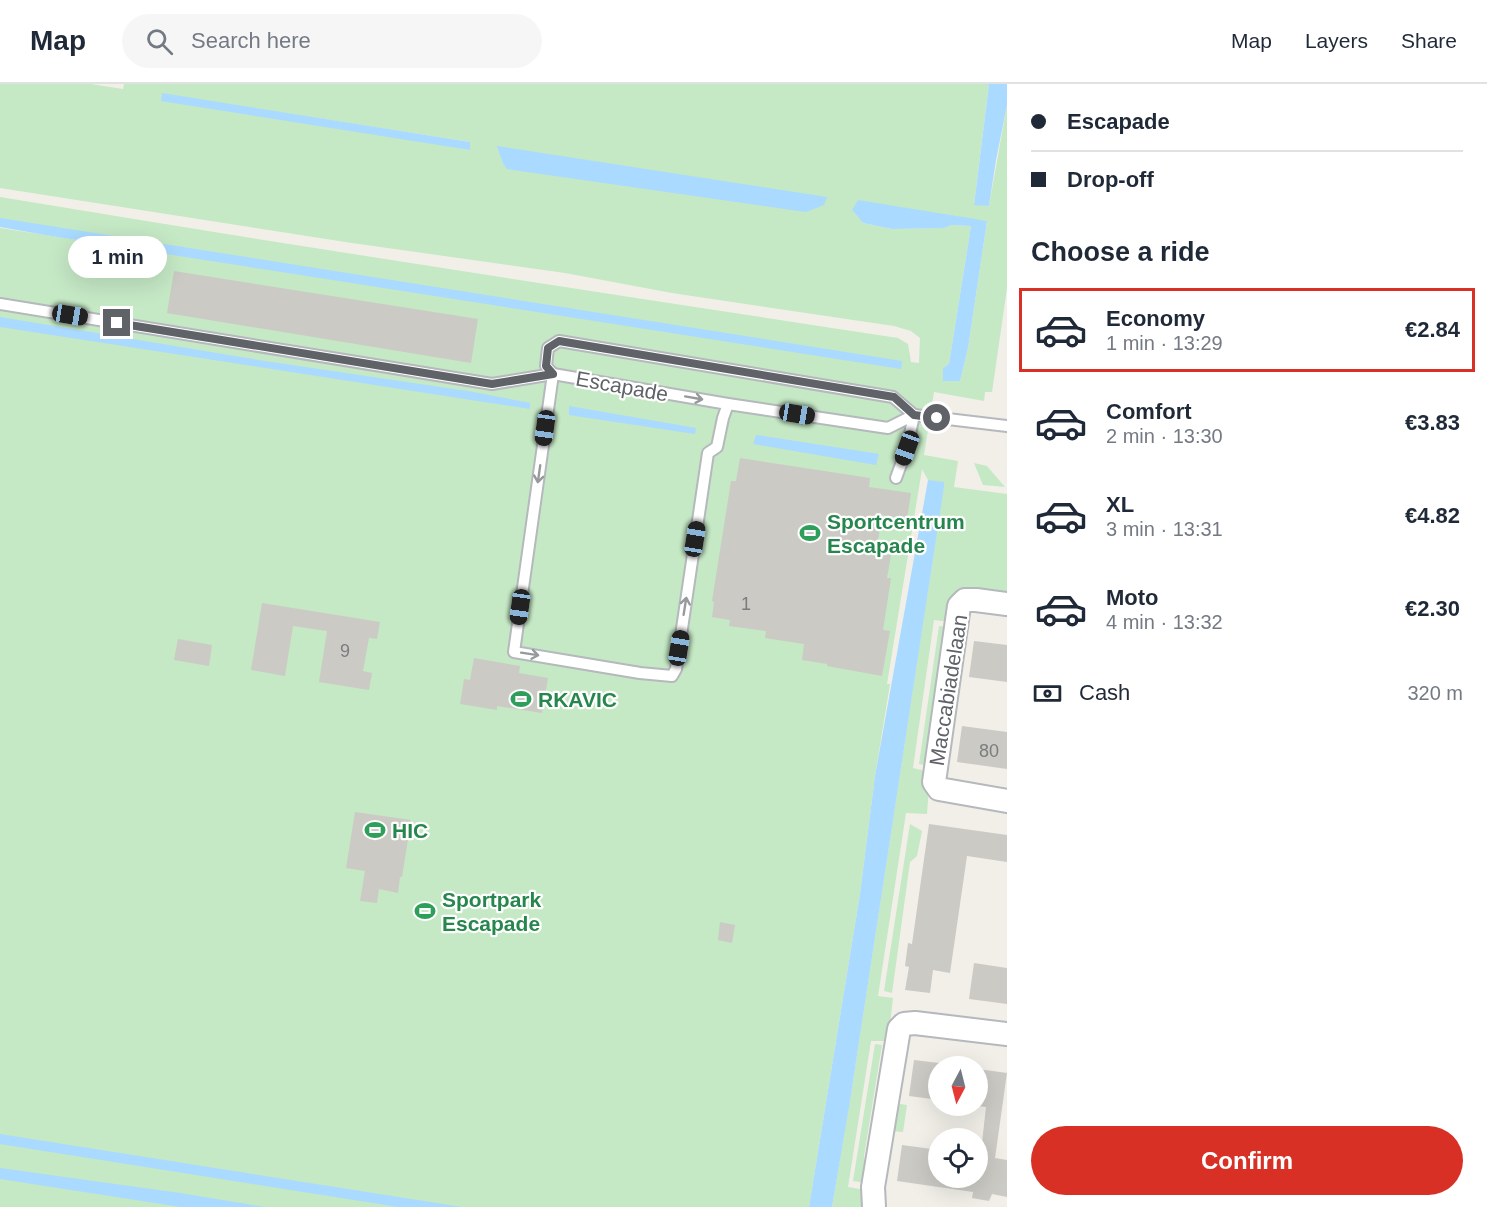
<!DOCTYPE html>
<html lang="en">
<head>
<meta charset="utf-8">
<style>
	:root { --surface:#fff; --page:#f6f6f7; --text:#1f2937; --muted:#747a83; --line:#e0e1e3; --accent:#d93025 }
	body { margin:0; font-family:Arial,sans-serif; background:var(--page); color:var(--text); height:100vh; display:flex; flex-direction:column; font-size:22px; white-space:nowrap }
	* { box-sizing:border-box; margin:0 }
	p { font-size:20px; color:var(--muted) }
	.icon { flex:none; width:33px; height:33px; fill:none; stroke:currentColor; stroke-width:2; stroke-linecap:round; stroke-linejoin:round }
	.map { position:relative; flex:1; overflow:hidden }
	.drawer { display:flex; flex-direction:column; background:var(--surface); width:480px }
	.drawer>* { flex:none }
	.banner { display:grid; align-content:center; height:132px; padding:0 24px; background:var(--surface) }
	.needle { width:39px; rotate:187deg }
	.fabs { position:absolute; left:928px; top:972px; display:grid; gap:12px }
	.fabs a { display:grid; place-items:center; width:60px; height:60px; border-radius:50%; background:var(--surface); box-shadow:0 6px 24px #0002; font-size:30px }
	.end { position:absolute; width:27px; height:27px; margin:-14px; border:8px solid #5f6368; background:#fff; box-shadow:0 0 0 3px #fff }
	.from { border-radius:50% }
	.bubble { position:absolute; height:42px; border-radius:21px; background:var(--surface); box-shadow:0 6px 24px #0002; font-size:20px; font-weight:600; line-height:42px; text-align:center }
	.car { position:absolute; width:18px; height:36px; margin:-18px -9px; border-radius:8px; box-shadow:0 0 4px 2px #0007; background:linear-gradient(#222 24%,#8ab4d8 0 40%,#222 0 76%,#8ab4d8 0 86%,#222 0) }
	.banner b { display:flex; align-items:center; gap:21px; height:57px; font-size:22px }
	.banner b+b { border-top:2px solid var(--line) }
	.banner i { width:15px; height:15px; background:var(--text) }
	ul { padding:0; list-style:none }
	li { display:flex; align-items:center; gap:18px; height:84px; margin:0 12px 9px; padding:0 12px; border:3px solid transparent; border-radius:0px }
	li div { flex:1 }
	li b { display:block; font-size:22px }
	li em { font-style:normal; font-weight:600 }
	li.selected { border-color:var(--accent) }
	li>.icon { width:54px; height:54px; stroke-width:1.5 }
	h2 { padding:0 24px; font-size:27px; line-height:72px }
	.pay { display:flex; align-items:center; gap:15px; height:66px; padding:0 24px; font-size:22px }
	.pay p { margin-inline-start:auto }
	.cta { display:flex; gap:12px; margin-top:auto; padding:12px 24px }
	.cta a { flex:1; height:69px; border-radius:36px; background:var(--accent); color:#fff; font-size:24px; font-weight:600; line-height:69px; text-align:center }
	header { display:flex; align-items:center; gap:36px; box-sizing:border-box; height:84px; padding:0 30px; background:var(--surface); border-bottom:2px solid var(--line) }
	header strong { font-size:28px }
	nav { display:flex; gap:33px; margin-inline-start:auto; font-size:21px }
	.search { width:420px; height:54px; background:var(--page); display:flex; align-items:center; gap:15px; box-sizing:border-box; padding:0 21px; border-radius:33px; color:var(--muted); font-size:22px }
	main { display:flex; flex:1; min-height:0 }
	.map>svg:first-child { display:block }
	.green { fill:#c5e8c5; fill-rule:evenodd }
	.water { fill:#aadaff }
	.building { fill:#cccac5 }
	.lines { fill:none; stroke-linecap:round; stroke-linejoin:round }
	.lane-casing { stroke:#b5b8bc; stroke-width:14 }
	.street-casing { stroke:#b5b8bc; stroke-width:26 }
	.lane { stroke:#fff; stroke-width:10 }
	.street { stroke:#fff; stroke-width:22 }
	.oneway { stroke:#979a9d }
	.route { stroke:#5f6368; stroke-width:8 }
	.labels { text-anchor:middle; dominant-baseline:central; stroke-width:4.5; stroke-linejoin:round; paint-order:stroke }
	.number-label { font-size:18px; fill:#7a7d7f }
	.street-label { font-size:21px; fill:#5f6368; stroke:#fff }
	.leisure-label { font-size:21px; font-weight:bold; fill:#27864d; stroke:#fff; text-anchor:start }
</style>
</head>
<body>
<header>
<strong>Map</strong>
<div class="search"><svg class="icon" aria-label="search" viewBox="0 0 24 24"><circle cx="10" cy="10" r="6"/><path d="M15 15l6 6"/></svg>Search here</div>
<nav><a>Map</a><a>Layers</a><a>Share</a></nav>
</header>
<main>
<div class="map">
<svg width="1007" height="1123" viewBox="0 0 1007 1123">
	<rect width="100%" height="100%" fill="#f1efe8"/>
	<g class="green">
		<path d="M 0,0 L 91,0 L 123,5 L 124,0 L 989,0 L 974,120 L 989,122 L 1007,21 L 1007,204 L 992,308 L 985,308 L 984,317 L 934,308 L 924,371 L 958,377 L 954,403 L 1007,410 L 1007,516 L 955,509 L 950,538 L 934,536 L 913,684 L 930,688 L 927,730 L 906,729 L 878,912 L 893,914 L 888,957 L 871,957 L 848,1103 L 866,1106 L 863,1123 L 832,1123 L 853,997 L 944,401 L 928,396 L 922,385 L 887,600 L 890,600 L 875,692 L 860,810 L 809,1123 L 0,1123 L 0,144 L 852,274 L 891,276 L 0,135 L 0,113 C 299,163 599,208 898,254 L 908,260 L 911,278 L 919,279 L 920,254 L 911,247 L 894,242 L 672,209 L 565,189 L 352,159 L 0,104 ZM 162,10 L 470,58 L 470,66 ZM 498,63 L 534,88 L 508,85 L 503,80 ZM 852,126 L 987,137 L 968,264 L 960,297 L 943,284 L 949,280 L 971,142 L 952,141 L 944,144 L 892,145 L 863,139 Z"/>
		<polygon points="974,379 987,382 1005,403 983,401"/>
		<polygon points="939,542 950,543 931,682 919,680"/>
		<polygon points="910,740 922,747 917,772 910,778 892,909 884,907"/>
		<polygon points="875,960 882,961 864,1072 867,1099 853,1097"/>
		<polygon points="893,1019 907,1021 903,1048 890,1047"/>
	</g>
	<g class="water">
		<polygon points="989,0 1007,0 1007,21 996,76 989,122 974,121"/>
		<polygon points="162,9 470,58 470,66 161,17"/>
		<polygon points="497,62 827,113 824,121 806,128 507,85 503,80"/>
		<polygon points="858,116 987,137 968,264 960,297 943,297 943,284 949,280 971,142 952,141 944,144 892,145 863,139 852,126"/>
		<polygon points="0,134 902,277 901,285 45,151 0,143"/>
		<polygon points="0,233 265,277 474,308 530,319 530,325 0,243"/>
		<polygon points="569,322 696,344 695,350 569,331"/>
		<polygon points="756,351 757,351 879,370 876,381 753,360"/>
		<polygon points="928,396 944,398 944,403 850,1017 832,1123 809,1123 860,810 875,692"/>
		<polygon points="0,1050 462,1123 398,1123 0,1060"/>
		<polygon points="0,1084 180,1109 265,1123 181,1123 0,1095"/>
	</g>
	<g class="building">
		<polygon points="174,187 478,235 471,279 167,229"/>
		<polygon points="740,374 870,394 869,403 911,409 907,435 882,431 876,469 891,471 887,494 891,494 883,546 890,547 882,592 827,582 827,580 802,576 804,560 765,554 766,547 729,542 730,536 712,533 714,518 712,517 731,397 736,397"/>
		<polygon points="262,519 380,538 377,555 369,554 363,587 372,589 369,606 319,598 327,547 293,542 285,592 251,586"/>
		<polygon points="178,555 212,561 209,582 174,576"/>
		<polygon points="974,557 1007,561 1007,598 969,593"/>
		<polygon points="474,574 520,582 519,589 548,594 542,629 497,622 497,626 460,620 464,595 470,596"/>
		<polygon points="962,642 1007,648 1007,685 957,678"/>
		<polygon points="355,728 411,736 402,793 400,793 398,809 379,805 377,819 360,817 365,787 346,784"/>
		<polygon points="929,740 1007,751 1007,778 967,772 950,889 933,886 930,909 905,906 909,883 905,882 908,859 912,860"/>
		<polygon points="720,838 735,841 732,859 718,856"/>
		<polygon points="974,879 1007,884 1007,920 969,915"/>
		<polygon points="914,976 939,979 939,1016 909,1012"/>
		<polygon points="978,985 1007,989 995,1074 1007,1076 1007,1113 992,1110 989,1117 972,1114 973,1108 897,1097 902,1061 939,1066 939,1094 978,1094 986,1023 978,1022"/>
	</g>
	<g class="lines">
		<g class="lane-casing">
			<g id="lane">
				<polyline points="0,220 492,300 553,290 728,320 888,344 914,331 1007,342"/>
				<polyline points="553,290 514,568 640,589 672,592 676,585 708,369 717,363 723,334 728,320"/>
				<polyline points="553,290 546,282 548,264 559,257 893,313 914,331"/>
				<polyline points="896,394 907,364 914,331"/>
			</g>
		</g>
		<g class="street-casing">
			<g id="street">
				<polyline points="1007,520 976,516 965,516 959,522 934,698 939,705 1007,717"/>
				<polyline points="874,1123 873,1103 899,945 904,940 915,939 1007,950"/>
			</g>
		</g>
		<use href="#lane" class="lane"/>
		<use href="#street" class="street"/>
	</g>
	<defs><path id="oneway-shaft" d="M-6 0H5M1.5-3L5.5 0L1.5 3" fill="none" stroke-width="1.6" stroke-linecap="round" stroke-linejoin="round" transform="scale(1.5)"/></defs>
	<g class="oneway">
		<use href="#oneway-shaft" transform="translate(694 314) rotate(10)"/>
		<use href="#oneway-shaft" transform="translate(539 390) rotate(98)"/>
		<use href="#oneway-shaft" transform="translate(685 522) rotate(-81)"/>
		<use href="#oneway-shaft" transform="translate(530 570) rotate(9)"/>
	</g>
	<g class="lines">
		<polyline class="route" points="117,239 492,300 553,290 546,282 548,264 559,257 894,313 914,331 937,334"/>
	</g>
	<defs>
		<g id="stadium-bare" transform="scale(1.62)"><path d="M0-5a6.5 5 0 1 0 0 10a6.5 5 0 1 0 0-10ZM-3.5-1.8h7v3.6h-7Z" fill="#2e9e5b" stroke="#fff" stroke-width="2.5" paint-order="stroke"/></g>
	</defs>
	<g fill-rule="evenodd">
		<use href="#stadium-bare" x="810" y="449"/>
		<use href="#stadium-bare" x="521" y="615"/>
		<use href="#stadium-bare" x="375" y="746"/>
		<use href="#stadium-bare" x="425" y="827"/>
	</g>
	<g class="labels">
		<g class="number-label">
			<text x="746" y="520">1</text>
			<text x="345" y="567">9</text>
			<text x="989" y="667">80</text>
		</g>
		<g class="street-label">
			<text transform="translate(622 302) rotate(10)">Escapade</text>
			<text transform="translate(948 606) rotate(-81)">Maccabiadelaan</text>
		</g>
		<g class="leisure-label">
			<text x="827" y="437">Sportcentrum<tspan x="827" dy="24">Escapade</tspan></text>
			<text x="538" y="615">RKAVIC</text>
			<text x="392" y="746">HIC</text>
			<text x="442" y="815">Sportpark<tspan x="442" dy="24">Escapade</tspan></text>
		</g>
	</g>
</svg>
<div class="fabs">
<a><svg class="needle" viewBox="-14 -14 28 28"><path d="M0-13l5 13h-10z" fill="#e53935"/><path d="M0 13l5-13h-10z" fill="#747a83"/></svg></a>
<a><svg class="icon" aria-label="locate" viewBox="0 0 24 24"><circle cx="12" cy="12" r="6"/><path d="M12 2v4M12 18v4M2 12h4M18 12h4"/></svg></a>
</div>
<i class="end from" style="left:937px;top:334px"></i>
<i class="end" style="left:117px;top:239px"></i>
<div class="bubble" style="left:68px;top:152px;width:99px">1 min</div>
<i class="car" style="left:70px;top:231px;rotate:99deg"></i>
<i class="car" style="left:797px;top:330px;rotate:99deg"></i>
<i class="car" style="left:545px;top:344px;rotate:188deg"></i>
<i class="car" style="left:907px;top:364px;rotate:200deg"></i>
<i class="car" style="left:695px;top:455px;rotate:9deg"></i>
<i class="car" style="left:520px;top:523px;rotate:188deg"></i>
<i class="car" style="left:679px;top:564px;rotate:9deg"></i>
</div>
<section class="drawer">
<div class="banner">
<b><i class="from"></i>Escapade</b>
<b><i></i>Drop-off</b>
</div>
<h2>Choose a ride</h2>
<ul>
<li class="selected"><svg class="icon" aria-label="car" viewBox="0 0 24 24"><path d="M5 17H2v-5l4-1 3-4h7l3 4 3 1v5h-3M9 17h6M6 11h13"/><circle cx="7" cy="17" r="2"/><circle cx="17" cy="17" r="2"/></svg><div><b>Economy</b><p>1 min · 13:29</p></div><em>€2.84</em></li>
<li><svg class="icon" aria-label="car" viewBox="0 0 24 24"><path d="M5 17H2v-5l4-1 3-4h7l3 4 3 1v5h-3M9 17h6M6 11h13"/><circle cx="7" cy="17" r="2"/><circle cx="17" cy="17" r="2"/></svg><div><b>Comfort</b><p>2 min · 13:30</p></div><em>€3.83</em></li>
<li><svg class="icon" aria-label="car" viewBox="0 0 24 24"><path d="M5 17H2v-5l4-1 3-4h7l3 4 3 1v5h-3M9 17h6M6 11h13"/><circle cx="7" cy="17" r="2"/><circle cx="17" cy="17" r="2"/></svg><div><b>XL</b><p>3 min · 13:31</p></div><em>€4.82</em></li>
<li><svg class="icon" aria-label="car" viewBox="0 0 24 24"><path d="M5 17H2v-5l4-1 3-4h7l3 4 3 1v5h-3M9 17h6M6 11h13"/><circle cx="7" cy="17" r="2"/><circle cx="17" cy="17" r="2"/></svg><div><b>Moto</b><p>4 min · 13:32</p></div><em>€2.30</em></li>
</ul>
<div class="pay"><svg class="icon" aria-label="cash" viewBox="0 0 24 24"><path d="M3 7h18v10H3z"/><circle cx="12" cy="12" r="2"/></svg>Cash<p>320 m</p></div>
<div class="cta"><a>Confirm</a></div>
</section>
</main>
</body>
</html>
